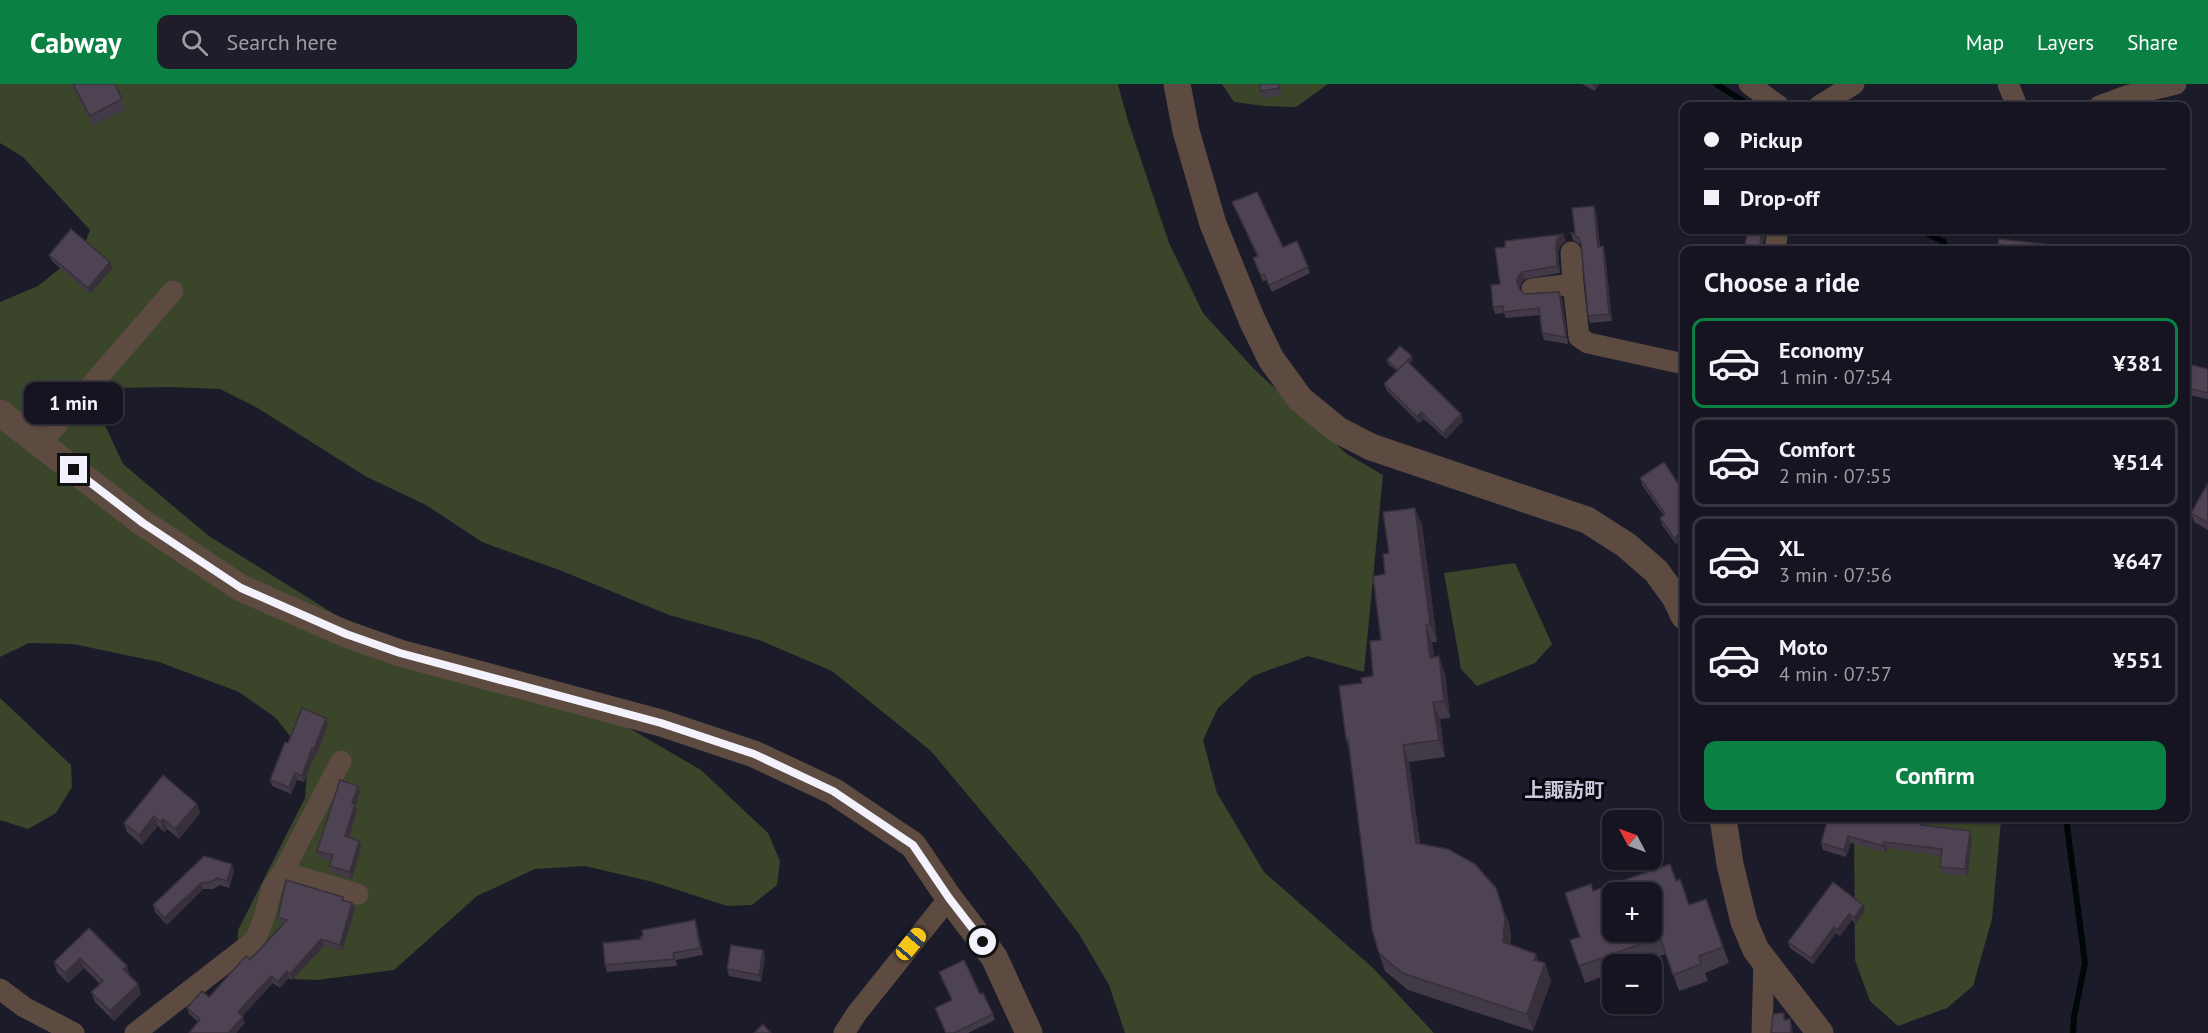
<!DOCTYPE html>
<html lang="en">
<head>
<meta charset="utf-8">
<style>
	:root { --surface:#151420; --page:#1e1d29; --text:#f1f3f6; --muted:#9d9ea5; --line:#34333e; --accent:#0b8043 }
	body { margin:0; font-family:"PT Sans","Noto Sans JP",sans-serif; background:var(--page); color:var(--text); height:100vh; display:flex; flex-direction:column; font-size:22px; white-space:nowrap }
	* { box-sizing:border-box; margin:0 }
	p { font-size:20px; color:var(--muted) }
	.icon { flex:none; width:33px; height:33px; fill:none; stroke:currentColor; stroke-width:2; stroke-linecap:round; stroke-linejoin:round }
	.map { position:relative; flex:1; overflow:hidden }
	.sheet { position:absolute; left:1680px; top:162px; width:510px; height:576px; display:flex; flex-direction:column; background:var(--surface); border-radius:12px; box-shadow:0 2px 4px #0004,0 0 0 2px var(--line) }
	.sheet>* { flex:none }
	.top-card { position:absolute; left:1680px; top:18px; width:510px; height:132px; border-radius:12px; box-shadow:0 2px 4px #0004,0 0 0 2px var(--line); display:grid; align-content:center; height:132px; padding:0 24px; background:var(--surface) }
	.needle { width:39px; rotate:311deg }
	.controls { position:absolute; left:1602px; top:726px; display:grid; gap:12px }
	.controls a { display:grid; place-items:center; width:60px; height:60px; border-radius:12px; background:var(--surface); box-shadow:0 2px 4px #0004,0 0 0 2px var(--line); font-size:30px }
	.end { position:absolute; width:27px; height:27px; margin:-14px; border:8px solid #f2f1fc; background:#111; box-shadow:0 0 0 3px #111 }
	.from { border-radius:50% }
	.bubble { position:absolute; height:42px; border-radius:12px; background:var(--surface); box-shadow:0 2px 4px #0004,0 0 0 2px var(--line); font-size:20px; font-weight:600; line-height:42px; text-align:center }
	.car { position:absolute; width:18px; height:36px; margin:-18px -9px; border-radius:8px; box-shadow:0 0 4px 2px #0007; background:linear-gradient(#f5c518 24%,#345 0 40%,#f5c518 0 76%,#345 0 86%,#f5c518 0) }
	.top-card b { display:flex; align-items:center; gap:21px; height:57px; font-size:22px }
	.top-card b+b { border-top:2px solid var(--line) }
	.top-card i { width:15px; height:15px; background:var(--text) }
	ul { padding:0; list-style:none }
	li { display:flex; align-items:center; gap:18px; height:90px; margin:0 12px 9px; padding:0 12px; border:3px solid var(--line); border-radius:12px }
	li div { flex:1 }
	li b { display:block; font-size:22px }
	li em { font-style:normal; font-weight:600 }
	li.current { border-color:var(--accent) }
	li>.icon { width:54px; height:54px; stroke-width:1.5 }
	h2 { padding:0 24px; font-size:27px; line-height:72px }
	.cta { display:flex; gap:12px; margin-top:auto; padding:12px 24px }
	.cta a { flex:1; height:69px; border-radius:12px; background:var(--accent); color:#fff; font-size:24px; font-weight:600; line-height:69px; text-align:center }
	header { display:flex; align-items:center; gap:36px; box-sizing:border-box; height:84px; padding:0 30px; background:var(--accent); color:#fff }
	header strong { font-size:28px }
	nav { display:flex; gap:33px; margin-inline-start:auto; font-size:21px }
	.search { width:420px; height:54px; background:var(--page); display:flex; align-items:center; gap:15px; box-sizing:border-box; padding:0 21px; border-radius:12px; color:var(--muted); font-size:22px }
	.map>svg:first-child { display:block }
	.green { fill:#3a452a }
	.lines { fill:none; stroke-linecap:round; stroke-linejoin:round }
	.stream { stroke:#000708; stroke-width:6 }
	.minor { stroke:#5d4b41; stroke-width:21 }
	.tertiary { stroke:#5d4b41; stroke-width:27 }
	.wall { fill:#433a47 }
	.shaded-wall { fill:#372f39 }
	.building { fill:#4e4352; stroke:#372f39; stroke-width:1.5; fill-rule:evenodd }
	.route { stroke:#f2f1fc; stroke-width:8 }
	.labels { text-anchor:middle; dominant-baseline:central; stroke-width:6; stroke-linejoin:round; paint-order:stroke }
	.quarter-label { font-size:20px; font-weight:bold; fill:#c9c8dc; stroke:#07070d }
</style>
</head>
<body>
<header>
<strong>Cabway</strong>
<div class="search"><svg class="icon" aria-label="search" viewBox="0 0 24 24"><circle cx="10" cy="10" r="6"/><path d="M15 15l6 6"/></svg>Search here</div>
<nav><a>Map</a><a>Layers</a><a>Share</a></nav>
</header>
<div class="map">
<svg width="2208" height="949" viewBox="0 0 2208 949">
	<rect width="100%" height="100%" fill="#1c1b2a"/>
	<g class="green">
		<polygon points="0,0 1118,0 1128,37 1169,159 1203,229 1253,284 1347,370 1383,391 1364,588 1308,572 1253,592 1218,624 1203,656 1217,709 1264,788 1373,884 1434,949 1125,949 1109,901 1079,850 1032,788 931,667 832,587 759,556 669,531 562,487 482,458 426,421 365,392 256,323 220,305 168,303 115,304 107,314 103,337 123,380 209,452 339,533 622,640 701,686 768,749 780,777 777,801 752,821 727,822 653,798 585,782 535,785 477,812 394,886 317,896 248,893 237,876 238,846 305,714 308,676 276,634 239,608 159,578 73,560 29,559 0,573 0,218 38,202 82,167 90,146 23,73 0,59"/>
		<polygon points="1222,0 1328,0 1296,23 1264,22 1234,18"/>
		<polygon points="1515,479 1552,560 1535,579 1477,602 1461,585 1444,489"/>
		<polygon points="0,614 71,681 72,703 56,729 28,745 0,736"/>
		<polygon points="1854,734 2000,734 2001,737 1992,835 1973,902 1947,924 1898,942 1870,917 1855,876"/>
	</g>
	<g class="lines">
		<g class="stream">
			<polyline points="1716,0 1751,22"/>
			<polyline points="1920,146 1944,158 1945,166"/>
			<polyline points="2066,734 2085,879 2074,933 2073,949"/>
		</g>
		<g class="minor">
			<polyline points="1749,0 1779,22"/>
			<polyline points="2008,0 2017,22"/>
			<polyline points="1819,22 1854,0"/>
			<polyline points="2099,22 2126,12 2176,0"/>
			<polyline points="1775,166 1778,146"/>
			<polyline points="1571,168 1573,200"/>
			<polyline points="1532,205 1573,200 1579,253 1588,259 1684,280"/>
			<polyline points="40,360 173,207"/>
			<polyline points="283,788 358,810"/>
			<polyline points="0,905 24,923 74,949"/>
			<polyline points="135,949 255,856 264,834 272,804 283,788 341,677"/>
			<polyline points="844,949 857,929 949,814"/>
			<polyline points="1762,949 1764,876"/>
		</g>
		<g class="tertiary">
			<polyline points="1177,0 1186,47 1213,140 1252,236 1271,275 1300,315 1338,346 1371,363 1587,436 1626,461 1656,487 1675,513 1684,532"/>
			<polyline points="0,329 143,439 241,504 346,550 400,569 661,639 754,670 833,707 913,761 949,814 994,873 1029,949"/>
			<polyline points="1723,734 1730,780 1744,838 1756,866 1820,949"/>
		</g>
	</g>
	<g class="wall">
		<polygon points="71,0 115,0 122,15 126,25 93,42"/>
		<polygon points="1280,0 1282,11 1263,14 1261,7"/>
		<polygon points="1582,0 1599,0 1595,7"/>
		<polygon points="1232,118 1283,163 1297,157 1310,189 1272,208 1266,196 1263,198 1253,174 1257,172"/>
		<polygon points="1596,128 1600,163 1605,169 1612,237 1590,239 1588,232 1581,161 1573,156 1571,149 1575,149"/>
		<polygon points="1566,157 1560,162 1558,168 1560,189 1525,195 1521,200 1519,206 1525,210 1559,208 1562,214 1568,260 1544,256 1542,249 1540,231 1506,234 1504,229 1495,230 1493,223 1500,200"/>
		<polygon points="49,171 112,185 90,210 52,177"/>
		<polygon points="1387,276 1413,276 1409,280 1463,337 1446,355 1424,335 1419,339 1387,307 1384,300 1397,287 1388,280"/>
		<polygon points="2208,285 2208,315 2189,311 2187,304"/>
		<polygon points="1640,394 1684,409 1684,454 1676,460 1662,441 1660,434 1664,432 1642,401"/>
		<polygon points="2208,399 2208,446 2194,438 2191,429"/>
		<polygon points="1422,441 1437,558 1432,558 1434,573 1445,589 1450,634 1440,635 1445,673 1409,678 1420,759 1508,836 1511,851 1510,860 1539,877 1545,879 1551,897 1533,947 1408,906 1385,887 1379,869 1349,666 1346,655 1362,599 1373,592 1381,556 1385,490 1389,469"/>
		<polygon points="328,641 316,672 315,671 304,698 297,696 291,710 272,702 270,696 288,659"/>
		<polygon points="360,708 355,722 357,727 349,754 359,757 361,763 352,795 332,789 329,782 331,777 320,773 317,767"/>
		<polygon points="197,720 200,729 179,755 167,745 164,748 158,742 142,761 127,748 124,739"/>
		<polygon points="1925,734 1924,741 1970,747 1972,753 1968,792 1942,789 1940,783 1941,772 1887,764 1886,769 1851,759 1846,773 1823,766 1821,759"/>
		<polygon points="204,772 234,787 229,804 220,801 213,805 203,805 167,841 155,828 153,821"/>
		<polygon points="1676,796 1690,821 1706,815 1729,879 1705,889 1708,897 1679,907 1666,870 1636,880 1612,880 1612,889 1585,899 1570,856 1580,853"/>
		<polygon points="1833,798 1865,827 1856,840 1852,836 1840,852 1836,849 1813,880 1790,864 1788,858"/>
		<polygon points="343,813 344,816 355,825 342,867 324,862 292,896 289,894 280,904 273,899 242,932 245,939 236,949 189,949 198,938 189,930 187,924 209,913 250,876 283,841 280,840 278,833"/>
		<polygon points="697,842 703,871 676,876 677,882 607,888 605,881"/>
		<polygon points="89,844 130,892 141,910 114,937 95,918 91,908 100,900 84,884 68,899 57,888 54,878"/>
		<polygon points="763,866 765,873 761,898 729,892 727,885"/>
		<polygon points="939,888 980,910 993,930 995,936 968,949 946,949 935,924 952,917"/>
	</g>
	<g class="shaded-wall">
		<polygon points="1593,0 1599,0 1595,7"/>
		<polygon points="1594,122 1596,128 1601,170 1598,163"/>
		<polygon points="1763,146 1767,146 1762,164 1760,157"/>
		<polygon points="1563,150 1566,157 1560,162 1558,168 1560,189 1557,182 1556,162 1557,155"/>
		<polygon points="1603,162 1605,169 1612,237 1609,230"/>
		<polygon points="110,178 112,185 90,210 88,204"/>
		<polygon points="1522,188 1525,195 1521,200 1519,206 1517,199 1518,193"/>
		<polygon points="1559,208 1562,214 1568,260 1566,253"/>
		<polygon points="1412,272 1413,276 1400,290 1399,286"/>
		<polygon points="1421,328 1424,335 1419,339 1417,333"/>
		<polygon points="1461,330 1463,337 1446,355 1443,349"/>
		<polygon points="1415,424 1422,441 1437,558 1430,540"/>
		<polygon points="1684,446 1684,454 1676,460 1674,454"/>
		<polygon points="1426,541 1432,558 1436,591 1430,574"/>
		<polygon points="1439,572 1445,589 1450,634 1444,617"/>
		<polygon points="1433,618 1440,635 1445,673 1439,656"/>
		<polygon points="326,634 328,641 316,672 314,665"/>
		<polygon points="1403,661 1409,678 1422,776 1416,759"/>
		<polygon points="312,664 315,671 304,698 302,692"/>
		<polygon points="295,689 297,696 291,710 289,703"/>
		<polygon points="358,702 360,708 355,722 357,727 347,759 345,752 352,719"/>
		<polygon points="197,720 200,729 179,755 175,745"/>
		<polygon points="154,732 158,742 142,761 139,751"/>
		<polygon points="1922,734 1925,734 1923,747 1921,741"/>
		<polygon points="163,735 167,745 164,748 161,738"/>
		<polygon points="1970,747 1972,753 1968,792 1965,785"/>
		<polygon points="1848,752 1851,759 1846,773 1844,766"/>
		<polygon points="359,757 361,763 352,795 350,788"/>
		<polygon points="1884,758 1887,764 1886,769 1883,762"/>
		<polygon points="232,780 234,787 229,804 227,797"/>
		<polygon points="201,799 203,805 167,841 164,834"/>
		<polygon points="352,819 355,825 342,867 340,861"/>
		<polygon points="1501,819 1508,836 1511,851 1510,875 1503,858"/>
		<polygon points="1863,821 1865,827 1856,840 1854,834"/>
		<polygon points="1849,830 1852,836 1840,852 1837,846"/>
		<polygon points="695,836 697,842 703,871 700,864"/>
		<polygon points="1834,843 1836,849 1813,880 1811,874"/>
		<polygon points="321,855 324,862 292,896 290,890"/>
		<polygon points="763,866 765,873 761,898 759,891"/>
		<polygon points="1536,870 1542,887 1545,879 1551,897 1533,947 1527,930 1534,876"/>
		<polygon points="80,874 84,884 68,899 65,889"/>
		<polygon points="127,882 130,892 127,895 123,885"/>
		<polygon points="287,887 289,894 280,904 278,898"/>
		<polygon points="271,892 273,899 240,935 238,928"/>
		<polygon points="138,900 141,910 114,937 110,927"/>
		<polygon points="243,933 245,939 236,949 228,949"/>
		<polygon points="1790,935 1792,942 1793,949 1791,949"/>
	</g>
	<g class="building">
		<polygon points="73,0 115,0 122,15 90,32"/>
		<polygon points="1260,0 1279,0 1279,4 1261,7"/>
		<polygon points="1257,108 1283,163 1297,157 1308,183 1269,201 1264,190 1261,192 1253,174 1258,172 1232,118"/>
		<polygon points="1594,122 1598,163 1603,162 1609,230 1588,232 1581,160 1579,154 1571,149 1575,149 1572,124"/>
		<polygon points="71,145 110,178 88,204 49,171"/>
		<polygon points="1748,146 1763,146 1760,157 1763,166 1744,166"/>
		<polygon points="1563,150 1557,155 1556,162 1557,182 1522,188 1518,193 1517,199 1520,206 1525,210 1559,208 1566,253 1542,249 1539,224 1503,228 1503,222 1493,223 1491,201 1500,200 1495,164 1505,163 1505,157"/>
		<polygon points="1999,155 2044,160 2043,166 1997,166"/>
		<polygon points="2134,162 2134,166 2102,166 2102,163"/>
		<polygon points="1400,262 1412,272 1398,286 1387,276"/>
		<polygon points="1407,277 1461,330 1443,349 1421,328 1417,333 1384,300"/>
		<polygon points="2192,281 2208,285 2208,309 2187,304"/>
		<polygon points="1664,378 1684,409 1684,446 1674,454 1660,434 1665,430 1640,394"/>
		<polygon points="2208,399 2208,439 2191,429"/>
		<polygon points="1415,424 1430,540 1426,541 1430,574 1439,572 1444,617 1433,618 1439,656 1403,661 1416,759 1448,765 1475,780 1496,804 1501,819 1505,834 1503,858 1536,870 1534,876 1545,879 1527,930 1402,889 1379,869 1372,846 1348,655 1346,655 1339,602 1362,599 1361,594 1373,592 1370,557 1381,556 1373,492 1385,490 1383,470 1389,469 1383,428"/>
		<polygon points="302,624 326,634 314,665 312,664 302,692 295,689 289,703 270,696 285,658 288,659"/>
		<polygon points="163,691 197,720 175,745 163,735 161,738 154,732 139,751 124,739"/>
		<polygon points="340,696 358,702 352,719 355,720 345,752 359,757 350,788 329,782 333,771 317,767"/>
		<polygon points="1828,734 1922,734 1921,741 1970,747 1965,785 1940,783 1942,765 1884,758 1883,762 1848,752 1844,766 1821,759"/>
		<polygon points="204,772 232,780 227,797 218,794 210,798 201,799 164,834 153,821"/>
		<path d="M 1670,780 L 1676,797 L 1680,795 L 1689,821 L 1706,815 L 1723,863 L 1699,872 L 1701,880 L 1673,891 L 1660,853 L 1579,882 L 1570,856 L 1580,853 L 1565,809 L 1591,800 L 1593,807 ZM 1612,808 L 1652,808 L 1652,848 L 1612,848 Z"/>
		<polygon points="286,796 343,813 342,816 352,819 340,861 321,855 290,890 287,887 278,898 271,892 238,928 243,933 228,949 189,949 200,935 187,924 202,907 209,913 246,872 250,876 287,836 278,833"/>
		<polygon points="1833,798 1863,821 1854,834 1849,830 1837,846 1834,843 1811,874 1788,858"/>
		<polygon points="695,836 700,864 673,869 674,875 605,881 603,859 641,855 640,852 643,852 642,846"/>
		<polygon points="89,844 127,882 123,885 138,900 110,927 91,908 103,897 80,874 65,889 54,878"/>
		<polygon points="731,861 763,866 759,891 727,885"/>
		<polygon points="964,876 980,910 983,909 993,930 954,949 946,949 935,924 952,916 939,888"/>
		<polygon points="1784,929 1784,936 1790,935 1791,949 1771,949 1773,930"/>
		<polygon points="763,940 771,949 754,949"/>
	</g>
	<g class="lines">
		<polyline class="route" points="74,386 143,439 241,504 346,550 400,569 661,639 754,670 833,707 913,761 949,814 983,858"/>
	</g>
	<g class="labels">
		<g class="quarter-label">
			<text x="1564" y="706">上諏訪町</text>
		</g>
	</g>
</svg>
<div class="controls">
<a><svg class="needle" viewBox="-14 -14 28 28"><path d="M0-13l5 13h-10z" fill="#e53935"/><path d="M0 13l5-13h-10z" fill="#9d9ea5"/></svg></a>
<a>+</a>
<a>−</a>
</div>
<i class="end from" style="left:983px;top:858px"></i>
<i class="end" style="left:74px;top:386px"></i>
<div class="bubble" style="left:24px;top:298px;width:99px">1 min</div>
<i class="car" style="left:911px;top:860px;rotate:40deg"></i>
<div class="top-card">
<b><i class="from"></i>Pickup</b>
<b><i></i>Drop-off</b>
</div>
<section class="sheet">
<h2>Choose a ride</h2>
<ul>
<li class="current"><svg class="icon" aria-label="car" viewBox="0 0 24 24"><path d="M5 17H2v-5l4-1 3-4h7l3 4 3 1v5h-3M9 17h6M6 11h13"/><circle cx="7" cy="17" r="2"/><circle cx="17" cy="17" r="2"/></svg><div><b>Economy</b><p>1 min · 07:54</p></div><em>¥381</em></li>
<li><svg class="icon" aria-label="car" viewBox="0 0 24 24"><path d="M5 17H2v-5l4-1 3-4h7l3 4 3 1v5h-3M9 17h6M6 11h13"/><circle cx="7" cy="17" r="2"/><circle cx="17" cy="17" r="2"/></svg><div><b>Comfort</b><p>2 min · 07:55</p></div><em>¥514</em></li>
<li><svg class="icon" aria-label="car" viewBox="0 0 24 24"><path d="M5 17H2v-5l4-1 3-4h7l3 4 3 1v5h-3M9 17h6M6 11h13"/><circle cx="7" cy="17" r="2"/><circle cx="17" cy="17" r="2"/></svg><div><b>XL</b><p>3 min · 07:56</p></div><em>¥647</em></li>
<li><svg class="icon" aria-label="car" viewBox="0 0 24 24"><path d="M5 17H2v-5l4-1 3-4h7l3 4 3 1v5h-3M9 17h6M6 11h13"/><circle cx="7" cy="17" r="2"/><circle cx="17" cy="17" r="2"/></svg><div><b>Moto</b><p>4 min · 07:57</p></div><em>¥551</em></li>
</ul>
<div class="cta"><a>Confirm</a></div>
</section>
</div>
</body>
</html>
